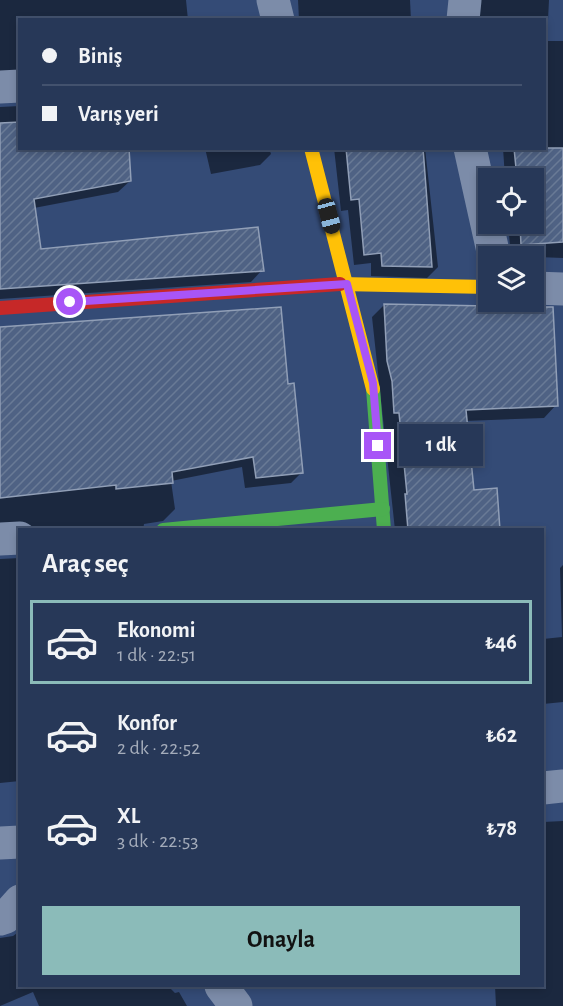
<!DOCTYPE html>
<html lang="tr">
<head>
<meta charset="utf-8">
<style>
	:root { --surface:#273858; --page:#2f3f5e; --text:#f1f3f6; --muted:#a4acba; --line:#43526e; --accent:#8bbbb9 }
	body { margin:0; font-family:"Alegreya Sans",sans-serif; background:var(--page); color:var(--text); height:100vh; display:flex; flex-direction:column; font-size:22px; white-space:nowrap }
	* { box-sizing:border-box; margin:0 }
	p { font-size:20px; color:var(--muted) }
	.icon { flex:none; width:33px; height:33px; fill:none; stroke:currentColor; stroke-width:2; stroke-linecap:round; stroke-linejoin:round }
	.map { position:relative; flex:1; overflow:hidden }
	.side { position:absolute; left:18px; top:528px; width:526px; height:459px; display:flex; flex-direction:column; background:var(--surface); border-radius:0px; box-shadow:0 3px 9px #0003,0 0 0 2px var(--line) }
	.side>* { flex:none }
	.hud { position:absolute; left:18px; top:18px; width:528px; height:132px; border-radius:0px; box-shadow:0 3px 9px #0003,0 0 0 2px var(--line); display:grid; align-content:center; height:132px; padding:0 24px; background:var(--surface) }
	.fabs { position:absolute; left:478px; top:168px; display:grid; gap:12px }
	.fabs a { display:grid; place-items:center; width:66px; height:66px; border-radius:0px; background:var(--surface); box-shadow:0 3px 9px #0003,0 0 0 2px var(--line); font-size:30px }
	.end { position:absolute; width:27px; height:27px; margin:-14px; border:8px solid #a855f7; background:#fff; box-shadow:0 0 0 3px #fff }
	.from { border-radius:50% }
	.bubble { position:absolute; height:42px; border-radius:0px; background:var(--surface); box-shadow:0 3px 9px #0003,0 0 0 2px var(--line); font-size:20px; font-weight:600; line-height:42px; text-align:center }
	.car { position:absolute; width:18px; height:36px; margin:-18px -9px; border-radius:8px; box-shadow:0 0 4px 2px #0007; background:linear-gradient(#222 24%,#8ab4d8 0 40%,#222 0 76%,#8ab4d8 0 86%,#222 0) }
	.hud b { display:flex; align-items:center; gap:21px; height:57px; font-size:22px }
	.hud b+b { border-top:2px solid var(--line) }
	.hud i { width:15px; height:15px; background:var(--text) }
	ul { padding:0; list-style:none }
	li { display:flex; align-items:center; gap:18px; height:84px; margin:0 12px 9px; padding:0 12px; border:3px solid transparent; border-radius:0px }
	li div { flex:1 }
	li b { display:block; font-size:22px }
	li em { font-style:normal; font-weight:600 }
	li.active { border-color:var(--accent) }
	li>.icon { width:54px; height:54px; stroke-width:1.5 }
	h2 { padding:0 24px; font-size:27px; line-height:72px }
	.action { display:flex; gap:12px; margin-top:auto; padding:12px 24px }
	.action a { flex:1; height:69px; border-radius:0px; background:var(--accent); color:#111; font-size:24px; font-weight:600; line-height:69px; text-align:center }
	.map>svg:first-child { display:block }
	.shadow { fill:#0007 }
	.building { fill:url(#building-hatch); stroke:#919fb7; stroke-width:1.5 }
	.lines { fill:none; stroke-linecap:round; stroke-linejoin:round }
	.street { stroke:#7c8ca9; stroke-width:33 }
	.fast { stroke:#4caf50; stroke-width:14 }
	.slow { stroke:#ffc107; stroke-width:14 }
	.jam { stroke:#c62828; stroke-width:14 }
	.route { stroke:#a855f7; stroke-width:8 }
</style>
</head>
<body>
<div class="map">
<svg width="563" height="1006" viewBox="0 0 563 1006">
	<defs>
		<pattern id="building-hatch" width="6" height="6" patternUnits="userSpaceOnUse" patternTransform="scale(1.5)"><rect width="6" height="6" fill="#4f6284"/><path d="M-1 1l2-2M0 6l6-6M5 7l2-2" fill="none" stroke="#697a96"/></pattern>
	</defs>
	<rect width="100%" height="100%" fill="#344b76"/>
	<g class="shadow">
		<polygon points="0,0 186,0 188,20 20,20 20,82 0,78"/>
		<polygon points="298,0 410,0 411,20 299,20"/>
		<polygon points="478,0 549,0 547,41 563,41 563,258 511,256 508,224 534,224 534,178 505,178 503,148 544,148 544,20 477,20"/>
		<polygon points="20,106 20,148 130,181 118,192 34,208 40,250 262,270 251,282 0,299 0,107"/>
		<polygon points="205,148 284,148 270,151 271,154 260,165 211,174"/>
		<polygon points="334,148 425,148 438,267 427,278 371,276 371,263 354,265 348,210 341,211"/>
		<polygon points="501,302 520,302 524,305 556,405 544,418 465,421 473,491 498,530 395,530 372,317 384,305 489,307 498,305"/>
		<polygon points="0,328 287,385 302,472 291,483 245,488 242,467 171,481 175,509 163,521 144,524 143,530 0,530"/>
		<polygon points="20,558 20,781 0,783 0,559"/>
		<polygon points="563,565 563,702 543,704 543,639 562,637 560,568"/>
		<polygon points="563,821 563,1006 496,1006 495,986 543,986 543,822"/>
		<polygon points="20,931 20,986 168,986 175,993 179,992 187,1006 39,1006 33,992 0,1006 0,938 13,936"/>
	</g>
	<g class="building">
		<polygon points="20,122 20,148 129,148 131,181 34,199 41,249 258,227 264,271 0,289 0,123"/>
		<polygon points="346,148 423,148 432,267 382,266 381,253 364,255 359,199 351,200"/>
		<polygon points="514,148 563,148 563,242 521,245 520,224 534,224 534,178 517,178"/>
		<polygon points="500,302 522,302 533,307 553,307 558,406 466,410 474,490 497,488 500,530 408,530 405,494 407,494 399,413 394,413 392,381 387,361 384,304 489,306"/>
		<polygon points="281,307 288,384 294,383 303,473 256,478 253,457 172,472 173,483 116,489 116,485 0,498 0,327"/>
	</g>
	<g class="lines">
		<g class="street">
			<polyline points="273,0 278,20"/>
			<polyline points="463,20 465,0"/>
			<polyline points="0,87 20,86"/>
			<polyline points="470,148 494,256"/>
			<polyline points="534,288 563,289"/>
			<polyline points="0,539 20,538"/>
			<polyline points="543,788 563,786"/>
			<polyline points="0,843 20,842"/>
			<polyline points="0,919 6,917 20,901"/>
			<polyline points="221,986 236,1006"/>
		</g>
		<g class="fast">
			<polyline points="373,389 384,530"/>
			<polyline points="163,530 383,509"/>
		</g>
		<g class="slow">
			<polyline points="311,148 373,389"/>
			<polyline points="340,284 489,287"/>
		</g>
		<polyline class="jam" points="0,308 340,284"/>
	</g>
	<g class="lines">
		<polyline class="route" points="70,302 347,284 373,383 378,446"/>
	</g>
</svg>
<div class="fabs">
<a><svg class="icon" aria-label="locate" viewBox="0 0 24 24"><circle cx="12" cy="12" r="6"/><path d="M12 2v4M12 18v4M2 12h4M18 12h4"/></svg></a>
<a><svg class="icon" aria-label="layers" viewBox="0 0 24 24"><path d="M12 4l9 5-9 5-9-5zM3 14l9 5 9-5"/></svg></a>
</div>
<i class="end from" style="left:70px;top:302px"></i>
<i class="end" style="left:378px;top:446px"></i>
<div class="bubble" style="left:399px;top:424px;width:84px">1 dk</div>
<i class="car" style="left:329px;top:216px;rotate:165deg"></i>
<div class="hud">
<b><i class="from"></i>Biniş</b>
<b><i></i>Varış yeri</b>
</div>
<section class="side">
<h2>Araç seç</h2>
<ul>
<li class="active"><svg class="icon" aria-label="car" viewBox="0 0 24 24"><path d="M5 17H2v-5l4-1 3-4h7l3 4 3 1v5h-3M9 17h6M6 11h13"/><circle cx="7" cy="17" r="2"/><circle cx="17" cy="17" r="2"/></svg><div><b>Ekonomi</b><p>1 dk · 22:51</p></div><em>₺46</em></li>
<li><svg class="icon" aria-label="car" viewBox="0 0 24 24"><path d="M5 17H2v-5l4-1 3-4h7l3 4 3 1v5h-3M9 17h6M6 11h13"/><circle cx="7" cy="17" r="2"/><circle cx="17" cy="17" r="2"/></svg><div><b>Konfor</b><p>2 dk · 22:52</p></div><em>₺62</em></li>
<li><svg class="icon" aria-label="car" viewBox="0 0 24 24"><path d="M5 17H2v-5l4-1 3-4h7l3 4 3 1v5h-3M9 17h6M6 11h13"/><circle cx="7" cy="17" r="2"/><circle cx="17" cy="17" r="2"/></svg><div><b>XL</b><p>3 dk · 22:53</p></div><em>₺78</em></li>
</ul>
<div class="action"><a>Onayla</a></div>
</section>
</div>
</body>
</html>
